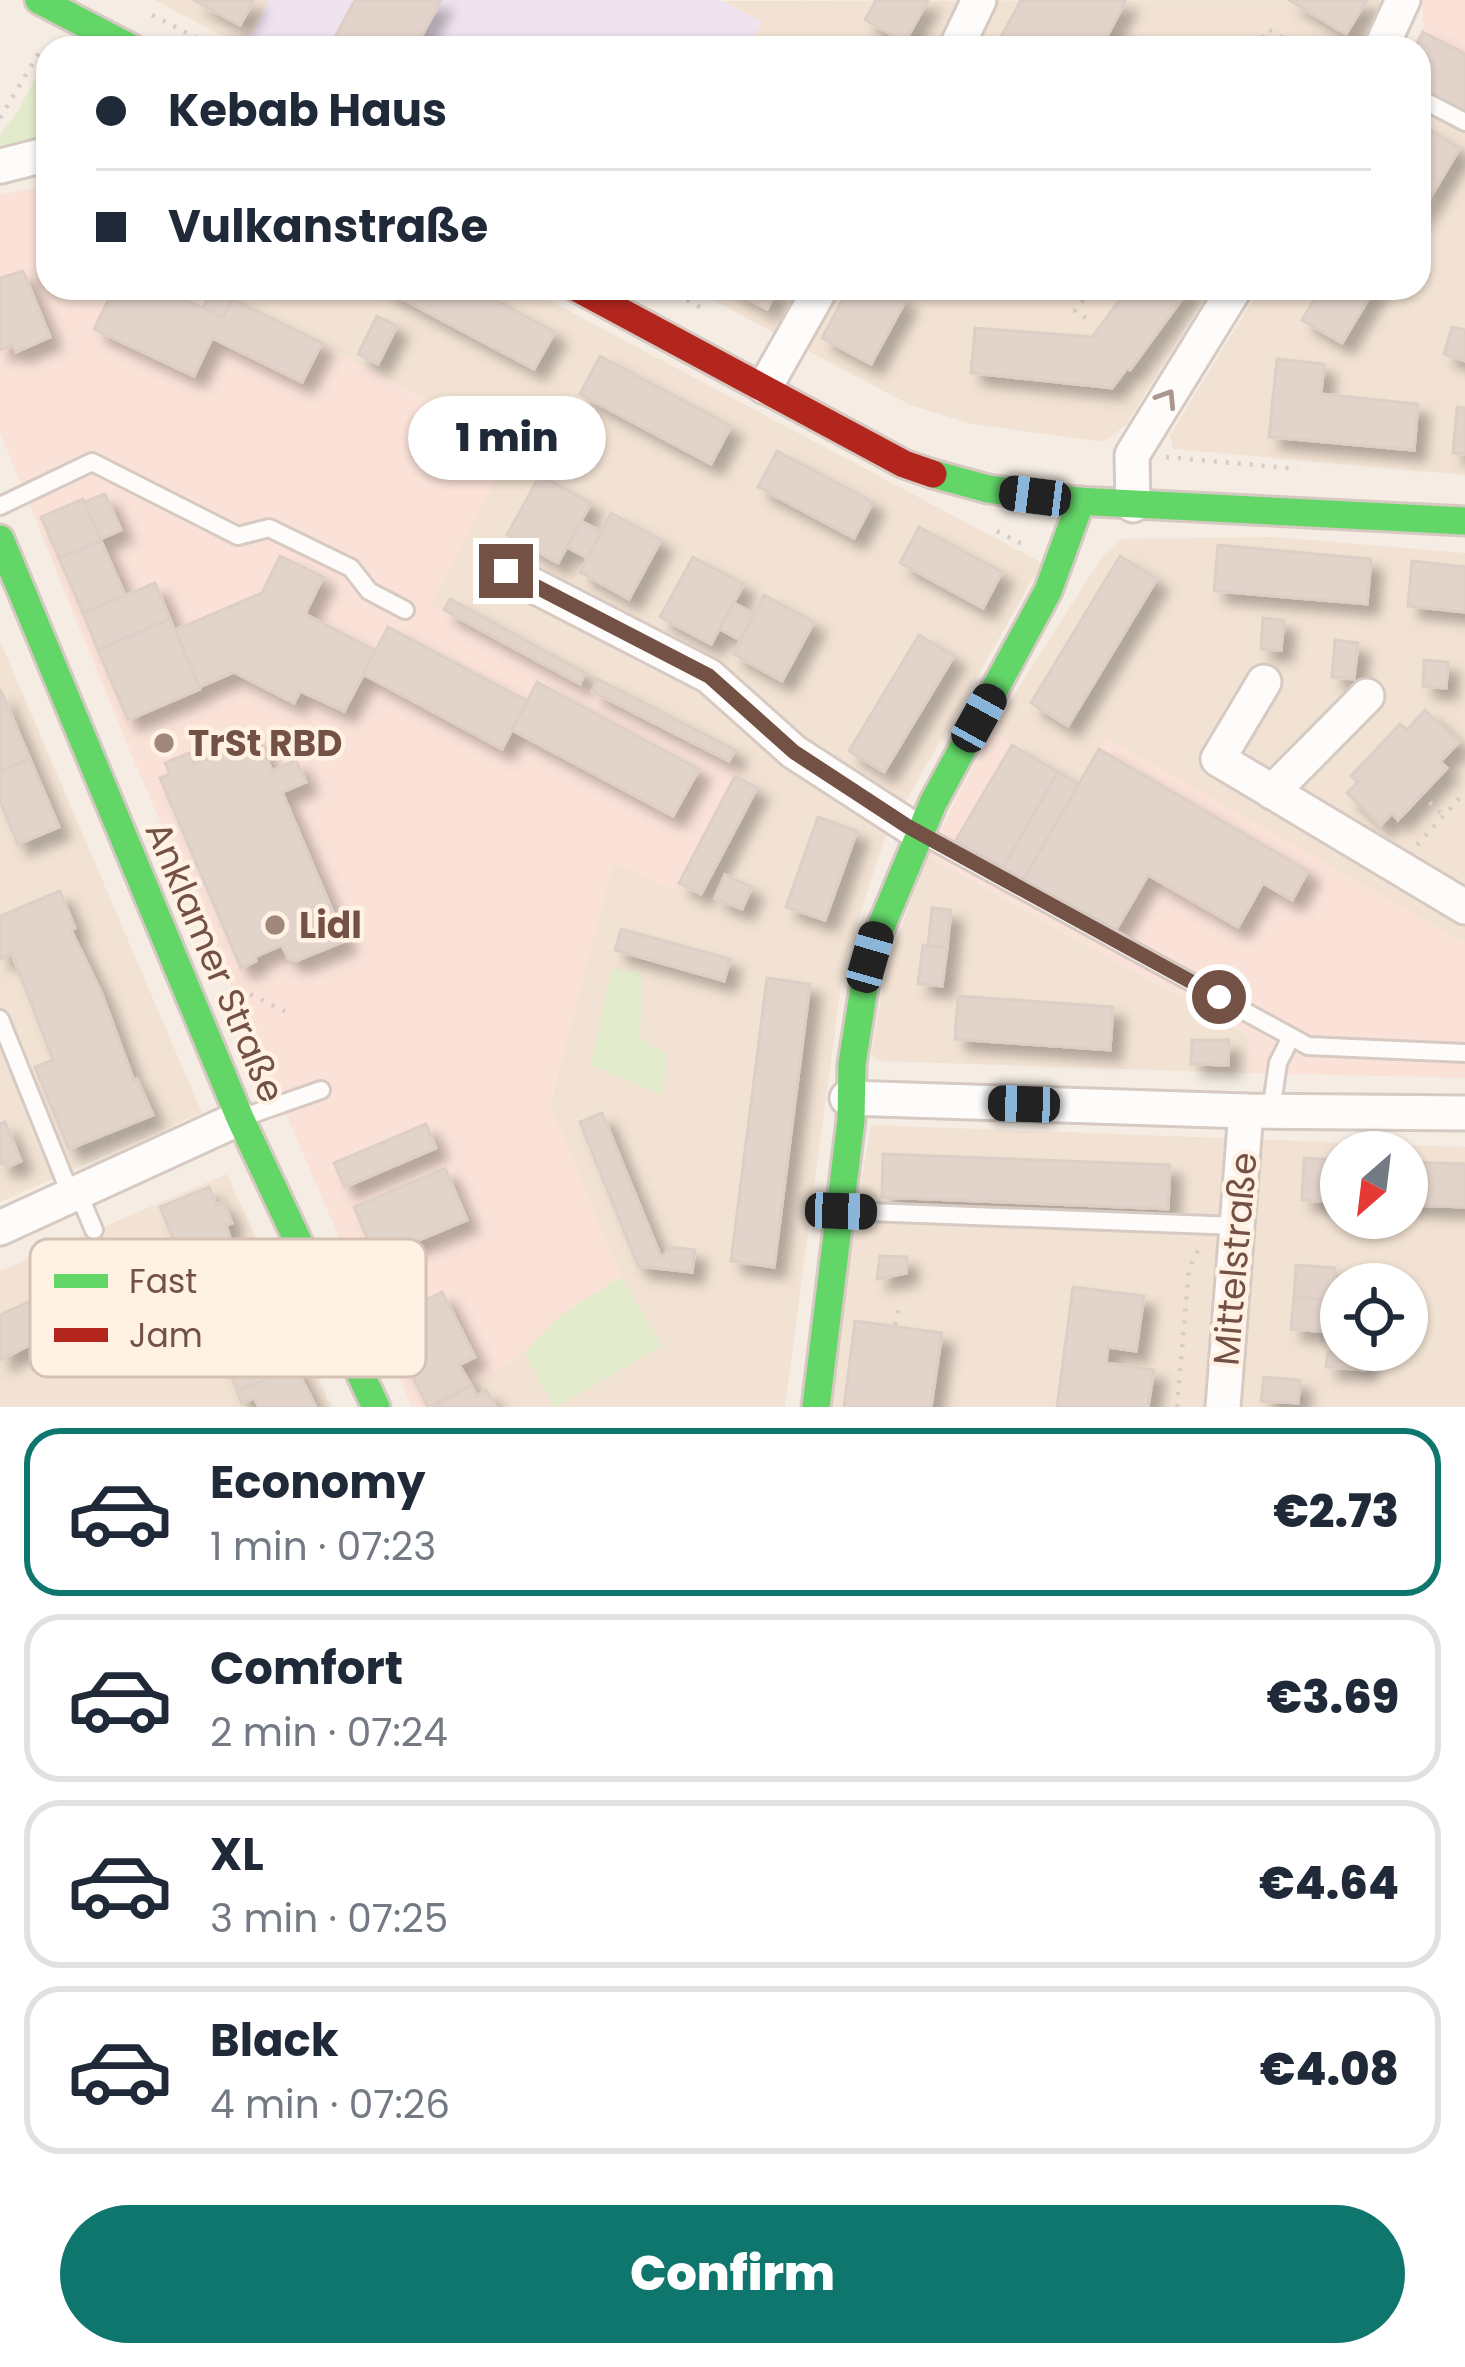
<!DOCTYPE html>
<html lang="en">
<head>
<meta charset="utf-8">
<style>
	:root { --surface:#fff; --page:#f2f2f3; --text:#1f2937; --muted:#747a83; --line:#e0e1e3; --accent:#0f766e }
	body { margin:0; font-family:Poppins,sans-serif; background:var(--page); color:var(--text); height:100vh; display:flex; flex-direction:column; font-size:45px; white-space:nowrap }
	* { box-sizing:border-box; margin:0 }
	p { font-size:39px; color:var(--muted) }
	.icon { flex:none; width:66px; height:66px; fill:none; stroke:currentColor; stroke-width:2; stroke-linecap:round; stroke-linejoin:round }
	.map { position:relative; height:1407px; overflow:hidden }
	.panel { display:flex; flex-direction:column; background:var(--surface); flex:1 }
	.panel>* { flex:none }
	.guide { position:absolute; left:36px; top:36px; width:1395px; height:264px; border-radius:36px; box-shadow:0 3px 9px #0004; display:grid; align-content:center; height:264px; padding:0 60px; background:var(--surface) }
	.needle { width:78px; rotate:208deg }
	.controls { position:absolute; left:1320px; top:1131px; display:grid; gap:24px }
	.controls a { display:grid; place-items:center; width:108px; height:108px; border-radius:50%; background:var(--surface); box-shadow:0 3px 9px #0004; font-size:60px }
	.end { position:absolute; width:54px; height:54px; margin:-27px; border:15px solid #735144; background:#fff; box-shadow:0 0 0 6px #fff }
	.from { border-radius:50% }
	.bubble { position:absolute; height:84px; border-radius:42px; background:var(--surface); box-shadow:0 3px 9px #0004; font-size:39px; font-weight:800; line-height:84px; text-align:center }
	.car { position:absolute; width:36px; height:72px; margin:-36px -18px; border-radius:15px; box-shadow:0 0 9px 3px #0007; background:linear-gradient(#222 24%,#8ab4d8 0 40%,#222 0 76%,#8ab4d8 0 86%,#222 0) }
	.guide b { display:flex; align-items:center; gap:42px; height:114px; font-size:45px }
	.guide b+b { border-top:3px solid var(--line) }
	.guide i { width:30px; height:30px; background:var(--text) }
	ul { padding:21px 0 0; list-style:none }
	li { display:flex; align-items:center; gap:36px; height:168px; margin:0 24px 18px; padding:0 36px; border:6px solid var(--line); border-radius:36px }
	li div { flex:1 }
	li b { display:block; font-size:45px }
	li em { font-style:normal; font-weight:800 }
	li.current { border-color:var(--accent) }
	li>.icon { width:108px; height:108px; stroke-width:1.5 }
	.action { display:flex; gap:24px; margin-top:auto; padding:24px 60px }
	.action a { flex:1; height:138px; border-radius:72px; background:var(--accent); color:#fff; font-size:48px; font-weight:800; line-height:138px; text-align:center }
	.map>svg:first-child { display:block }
	.residential { fill:#f2e2d3; fill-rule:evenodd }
	.commercial { fill:#fae2d8 }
	.education { fill:#f0e3f0 }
	.green { fill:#e2eccd }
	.building { fill:#e2d4cb; stroke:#decfc6; stroke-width:3; filter:url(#shadow) }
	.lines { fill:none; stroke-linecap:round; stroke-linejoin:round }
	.lane-casing { stroke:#d6cac2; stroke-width:22 }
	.street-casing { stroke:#d6cac2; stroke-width:39 }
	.fast-casing { stroke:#d6c9c1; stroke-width:33 }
	.jam-casing { stroke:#d6c9c1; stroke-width:33 }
	.path { stroke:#d7cbc6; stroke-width:4.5; stroke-dasharray:3 9; stroke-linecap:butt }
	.lane { stroke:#fefcfb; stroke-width:16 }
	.street { stroke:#fefcfb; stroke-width:33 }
	.fast { stroke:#63d668; stroke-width:27 }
	.jam { stroke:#b3261e; stroke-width:27 }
	.oneway { stroke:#ab958d }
	.route { stroke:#735144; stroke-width:15 }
	.poi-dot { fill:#a0887c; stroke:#fff2e4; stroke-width:4.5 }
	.labels { text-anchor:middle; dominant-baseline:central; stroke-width:9; stroke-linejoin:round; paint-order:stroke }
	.poi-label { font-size:36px; font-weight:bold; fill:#735144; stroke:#fff2e4; text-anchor:start }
	.street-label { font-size:36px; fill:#735144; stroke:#fff2e4 }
	.key { fill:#fff2e4; stroke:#d5c2b4; stroke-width:3 }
	.key-label { font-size:33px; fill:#735144 }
</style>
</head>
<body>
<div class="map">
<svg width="1465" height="1407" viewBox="0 0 1465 1407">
	<defs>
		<filter id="shadow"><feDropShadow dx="11" dy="11" stdDeviation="6" flood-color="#0004"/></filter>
	</defs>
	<rect width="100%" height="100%" fill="#f5ede4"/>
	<g class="residential">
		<polygon points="155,0 269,0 245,48"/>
		<polygon points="1380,0 1375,21 1358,48 748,48 762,22 722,1"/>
		<polygon points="1419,90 1465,114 1465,475 1173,449 1170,435 1260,288 1419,288"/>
		<polygon points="212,288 526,288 1042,563 885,838 844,963 785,1407 434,1407 524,1353 562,1314 621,1277 550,1105 613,863 592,691 430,604 514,444"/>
		<polygon points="690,288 1210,288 1126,425 1104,442 972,424 910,405"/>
		<polygon points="1274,537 1465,553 1465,943 1106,738 1079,784 991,731 1102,557 1122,539"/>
		<polygon points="0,641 202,1113 0,1202"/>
		<polygon points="927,856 1249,1035 1247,1073 880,1061 871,1054 886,969"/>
		<path d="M 871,1125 L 1465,1147 L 1465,1407 L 822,1407 ZM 1341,1152 L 1407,1152 L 1407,1218 L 1341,1218 ZM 1341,1284 L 1407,1284 L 1407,1350 L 1341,1350 Z"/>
		<polygon points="227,1174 331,1407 0,1407 0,1271"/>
	</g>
	<g class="commercial">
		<polygon points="1422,0 1465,0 1465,114 1419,90 1419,48 1411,48 1423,26"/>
		<polygon points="48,185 48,288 212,288 514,445 431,604 740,767 675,890 613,864 550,1105 621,1277 562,1314 524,1353 434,1407 412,1407 128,747 0,433 0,195"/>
		<polygon points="991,731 1078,783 1105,737 1465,943 1465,1078 1247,1073 1249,1034 927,856"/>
	</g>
	<polygon class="education" points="269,0 719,0 762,22 748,48 245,48"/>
	<g class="green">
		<polygon points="48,54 48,134 0,150 0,135 18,111"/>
		<polygon points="612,968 642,973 640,1038 667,1055 662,1095 591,1065"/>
		<polygon points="621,1277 662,1346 555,1407 524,1353 562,1314"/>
	</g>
	<g class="building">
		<polygon points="193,0 254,0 240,25"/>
		<polygon points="355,0 441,0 415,48 329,48"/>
		<polygon points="876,0 928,0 905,42 865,20"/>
		<polygon points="1021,0 1126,0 1101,48 995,48"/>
		<polygon points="1289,0 1367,0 1346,34"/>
		<polygon points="1423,32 1465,54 1465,113 1419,89 1419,48 1415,48"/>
		<polygon points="1420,124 1460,148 1419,216 1419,126"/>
		<polygon points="23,271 50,337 16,352 13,345 0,350 0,278"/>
		<polygon points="114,288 160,288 223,317 232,299 322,343 302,382 212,338 194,376 94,329"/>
		<polygon points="382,288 473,288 555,332 534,369"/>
		<polygon points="727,288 778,288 767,309"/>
		<polygon points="849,288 884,288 906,300 871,364 822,338"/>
		<polygon points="1129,288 1190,288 1130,370 1127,368 1112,388 971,373 975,328 1092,337"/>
		<polygon points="1321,288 1375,288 1342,343 1302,320"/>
		<polygon points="212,289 232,299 223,317 203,308"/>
		<polygon points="377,316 397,326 378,364 358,354"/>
		<polygon points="1452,327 1465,330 1465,361 1444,354"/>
		<polygon points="600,356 731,426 711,464 580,394"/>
		<polygon points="1277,359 1324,364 1321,394 1418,404 1414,450 1269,437"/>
		<polygon points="1457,407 1465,408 1465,454 1453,453"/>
		<polygon points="777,451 873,502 854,538 758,487"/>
		<polygon points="540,475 591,503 558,563 507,535"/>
		<polygon points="105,494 121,530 100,539 84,502"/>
		<polygon points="83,499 101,541 59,558 41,517"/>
		<polygon points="611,513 661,540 629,599 580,572"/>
		<polygon points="581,521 602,532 587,558 567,547"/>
		<polygon points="919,527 1002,572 983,608 900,563"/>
		<polygon points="101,541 125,595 83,613 59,558"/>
		<polygon points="1218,545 1371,559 1367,604 1214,591"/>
		<polygon points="280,556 323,577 305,614 376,651 344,711 300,691 294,703 234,672 199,687 175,630 262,593"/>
		<polygon points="1120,556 1157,579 1068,726 1031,703"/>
		<polygon points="693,557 744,584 711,644 660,617"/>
		<polygon points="1412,561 1465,567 1465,612 1408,606"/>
		<polygon points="155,583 170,619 98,650 83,613"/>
		<polygon points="764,595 814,622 782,681 733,654"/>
		<polygon points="450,599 585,673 580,684 444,610"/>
		<polygon points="734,603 754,614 740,640 720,629"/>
		<polygon points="1263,618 1284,620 1281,650 1261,649"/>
		<polygon points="170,619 200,689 128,720 98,650"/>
		<polygon points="388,627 527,701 502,749 363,674"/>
		<polygon points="919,635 954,656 884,772 849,751"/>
		<polygon points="1335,640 1358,643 1354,679 1332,677"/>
		<polygon points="1424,660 1448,662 1446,688 1423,686"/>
		<polygon points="598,679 735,750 729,761 592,691"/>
		<polygon points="537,682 699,769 673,816 512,730"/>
		<polygon points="1,691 30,759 0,772 0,692"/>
		<polygon points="1425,710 1459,742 1440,762 1447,768 1398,820 1392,813 1381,825 1347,793 1358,782 1351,776 1400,724 1407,730"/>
		<polygon points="258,736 272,771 296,760 306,782 282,792 345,941 296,961 288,958 282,945 255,957 256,961 241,968 160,778 170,774 165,763 189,753 193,764"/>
		<polygon points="1012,745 1058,772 1003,868 956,840"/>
		<polygon points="1099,749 1308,871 1292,900 1263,883 1238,927 1148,875 1114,933 1023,880"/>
		<polygon points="30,759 59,827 18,844 0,801 0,772"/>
		<polygon points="1058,772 1079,784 1023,880 1003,868"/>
		<polygon points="735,776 757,788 701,894 679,883"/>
		<polygon points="818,817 857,831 825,920 786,907"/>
		<polygon points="725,875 752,887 742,909 715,898"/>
		<polygon points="60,891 75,928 71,930 102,994 134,1081 137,1079 153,1115 69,1149 35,1067 53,1060 12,954 0,959 0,916"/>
		<polygon points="932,908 951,910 947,948 928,946"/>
		<polygon points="621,929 730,959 724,981 615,950"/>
		<polygon points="923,945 947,948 942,986 918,984"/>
		<polygon points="767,978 810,984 774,1267 731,1261"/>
		<polygon points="958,996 1113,1007 1110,1050 955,1039"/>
		<polygon points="1192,1040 1229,1040 1228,1065 1191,1064"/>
		<polygon points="602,1113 661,1257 671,1247 695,1250 692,1272 638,1266 580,1122"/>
		<polygon points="5,1122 21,1161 7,1167 5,1162 0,1164 0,1124"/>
		<polygon points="426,1124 436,1148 345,1187 334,1163"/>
		<polygon points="883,1154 1170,1165 1168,1209 882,1197"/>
		<polygon points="1304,1158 1341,1160 1341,1202 1302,1200"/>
		<polygon points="1407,1162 1465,1164 1465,1207 1407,1205"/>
		<polygon points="445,1168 467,1220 376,1258 354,1207"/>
		<polygon points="209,1187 216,1205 223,1202 232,1223 226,1225 235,1254 188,1274 160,1207"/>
		<polygon points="880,1256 907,1257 906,1273 877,1279"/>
		<polygon points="1296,1265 1335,1268 1333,1300 1294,1297"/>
		<polygon points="1073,1287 1144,1296 1136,1351 1108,1347 1106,1363 1154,1370 1148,1407 1057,1407"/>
		<polygon points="442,1292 475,1357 459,1365 471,1385 428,1407 384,1320"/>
		<polygon points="44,1295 61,1329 0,1360 0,1315"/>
		<polygon points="1294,1297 1333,1300 1330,1332 1291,1329"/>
		<polygon points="268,1308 295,1366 238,1391 211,1333"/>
		<polygon points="855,1321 942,1333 931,1407 844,1407"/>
		<polygon points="1328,1352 1367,1356 1365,1370 1326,1367"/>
		<polygon points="295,1366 316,1407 259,1407 254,1398 242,1403 237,1392"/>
		<polygon points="1264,1377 1300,1380 1298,1403 1261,1401"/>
		<polygon points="471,1385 477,1396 486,1390 496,1407 434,1407"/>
	</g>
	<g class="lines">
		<g class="lane-casing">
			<g id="lane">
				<polyline points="1419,98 1465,122"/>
				<polyline points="0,506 92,462 238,536 269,528 351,568 369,591 405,610"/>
				<polyline points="920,834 1308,1046 1465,1053"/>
				<polyline points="0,1019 70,1193"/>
				<polyline points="1271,1111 1278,1063 1291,1037"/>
				<polyline points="241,1118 321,1090"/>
				<polyline points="77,1190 94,1230"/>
				<polyline points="842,1211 1237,1226"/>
			</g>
		</g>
		<g class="street-casing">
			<g id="street">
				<polyline points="956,48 979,0"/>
				<polyline points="1381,48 1403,0"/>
				<polyline points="1,166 48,154"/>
				<polyline points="765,387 821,288"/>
				<polyline points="1133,505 1132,455 1235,288"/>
				<polyline points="505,571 709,676 794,752 916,831"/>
				<polyline points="1264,682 1218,759 1465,907"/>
				<polyline points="1272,792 1367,696"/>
				<polyline points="847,1098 1246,1111 1465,1113"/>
				<polyline points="0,1228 240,1118"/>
				<polyline points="1223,1407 1246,1111"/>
			</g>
		</g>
		<g class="fast-casing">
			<g id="fast">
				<polyline points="39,0 131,48"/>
				<polyline points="933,474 988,489 1076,501 1465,521"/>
				<polyline points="0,539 240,1118 376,1407"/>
				<polyline points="816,1407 851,1120 852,1064 865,981 878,934 933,803 1048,591 1081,501"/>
			</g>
		</g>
		<g class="jam-casing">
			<polyline id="jam" points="577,288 904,464 933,474"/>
		</g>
		<g class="path">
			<polyline points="152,15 216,48"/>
			<polyline points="1256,48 1268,29 1300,48"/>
			<polyline points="0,118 43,46"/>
			<polyline points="666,288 703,309"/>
			<polyline points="1320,288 1321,288"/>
			<polyline points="1086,318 1075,311 1093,288"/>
			<polyline points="1166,457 1298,469"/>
			<polyline points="997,531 1024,545"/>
			<polyline points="1421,794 1443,815"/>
			<polyline points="1417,845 1465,792"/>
			<polyline points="227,992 244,991 288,1013"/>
			<polyline points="895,1325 900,1304"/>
			<polyline points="1177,1407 1189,1268 1199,1248"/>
		</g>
		<use href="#lane" class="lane"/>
		<use href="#street" class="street"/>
		<use href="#fast" class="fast"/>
		<use href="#jam" class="jam"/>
	</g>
	<defs><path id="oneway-chevron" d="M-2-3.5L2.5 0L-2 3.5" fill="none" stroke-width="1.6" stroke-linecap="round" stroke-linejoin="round" transform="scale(3)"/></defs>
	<use class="oneway" href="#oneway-chevron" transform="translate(1167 398) rotate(-58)"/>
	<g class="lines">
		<polyline class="route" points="506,571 709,676 794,752 907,826 1219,997"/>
	</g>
	<g class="poi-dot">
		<circle cx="164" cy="743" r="12"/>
		<circle cx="275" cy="925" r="12"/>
	</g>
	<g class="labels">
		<g class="poi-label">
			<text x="188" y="743">TrSt RBD</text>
			<text x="299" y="925">Lidl</text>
		</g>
		<g class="street-label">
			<text transform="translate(215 962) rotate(67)">Anklamer Straße</text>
			<text transform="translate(1235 1259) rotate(-85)">Mittelstraße</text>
		</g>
	</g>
	<rect x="30" y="1239" width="396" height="138" rx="18" class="key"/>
	<rect x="54" y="1274" width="54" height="14" fill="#63d668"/>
	<rect x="54" y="1328" width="54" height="14" fill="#b3261e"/>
	<g class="key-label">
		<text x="129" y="1293">Fast</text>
		<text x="129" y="1347">Jam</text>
	</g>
</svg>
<div class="controls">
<a><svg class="needle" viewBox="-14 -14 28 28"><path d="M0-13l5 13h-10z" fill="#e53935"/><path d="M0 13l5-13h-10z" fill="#747a83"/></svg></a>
<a><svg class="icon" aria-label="locate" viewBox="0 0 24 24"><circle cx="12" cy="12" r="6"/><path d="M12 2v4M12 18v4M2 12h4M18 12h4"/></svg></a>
</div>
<i class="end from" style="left:1219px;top:997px"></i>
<i class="end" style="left:506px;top:571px"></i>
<div class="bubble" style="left:408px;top:396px;width:198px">1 min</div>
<i class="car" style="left:1035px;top:496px;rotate:277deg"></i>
<i class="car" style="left:979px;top:718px;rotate:29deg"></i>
<i class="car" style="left:870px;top:957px;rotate:16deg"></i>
<i class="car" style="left:1024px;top:1104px;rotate:272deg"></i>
<i class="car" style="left:841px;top:1211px;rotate:92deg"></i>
<div class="guide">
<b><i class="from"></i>Kebab Haus</b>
<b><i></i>Vulkanstraße</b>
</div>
</div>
<section class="panel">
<ul>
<li class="current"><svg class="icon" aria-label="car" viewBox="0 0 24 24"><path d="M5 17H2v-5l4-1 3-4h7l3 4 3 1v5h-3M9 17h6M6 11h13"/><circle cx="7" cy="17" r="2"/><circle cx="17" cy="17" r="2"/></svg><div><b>Economy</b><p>1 min · 07:23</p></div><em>€2.73</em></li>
<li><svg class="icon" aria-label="car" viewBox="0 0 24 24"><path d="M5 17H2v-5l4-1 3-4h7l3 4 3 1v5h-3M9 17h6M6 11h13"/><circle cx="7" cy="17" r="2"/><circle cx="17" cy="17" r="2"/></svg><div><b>Comfort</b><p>2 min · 07:24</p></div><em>€3.69</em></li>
<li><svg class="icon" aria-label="car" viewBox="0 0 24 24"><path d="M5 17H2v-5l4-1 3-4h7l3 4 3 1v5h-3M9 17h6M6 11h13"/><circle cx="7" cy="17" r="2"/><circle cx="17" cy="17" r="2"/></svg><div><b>XL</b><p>3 min · 07:25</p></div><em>€4.64</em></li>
<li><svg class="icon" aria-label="car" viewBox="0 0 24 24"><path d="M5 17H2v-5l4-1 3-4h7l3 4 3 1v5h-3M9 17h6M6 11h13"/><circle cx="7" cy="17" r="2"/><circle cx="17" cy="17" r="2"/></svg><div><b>Black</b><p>4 min · 07:26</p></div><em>€4.08</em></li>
</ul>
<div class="action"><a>Confirm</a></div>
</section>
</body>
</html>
